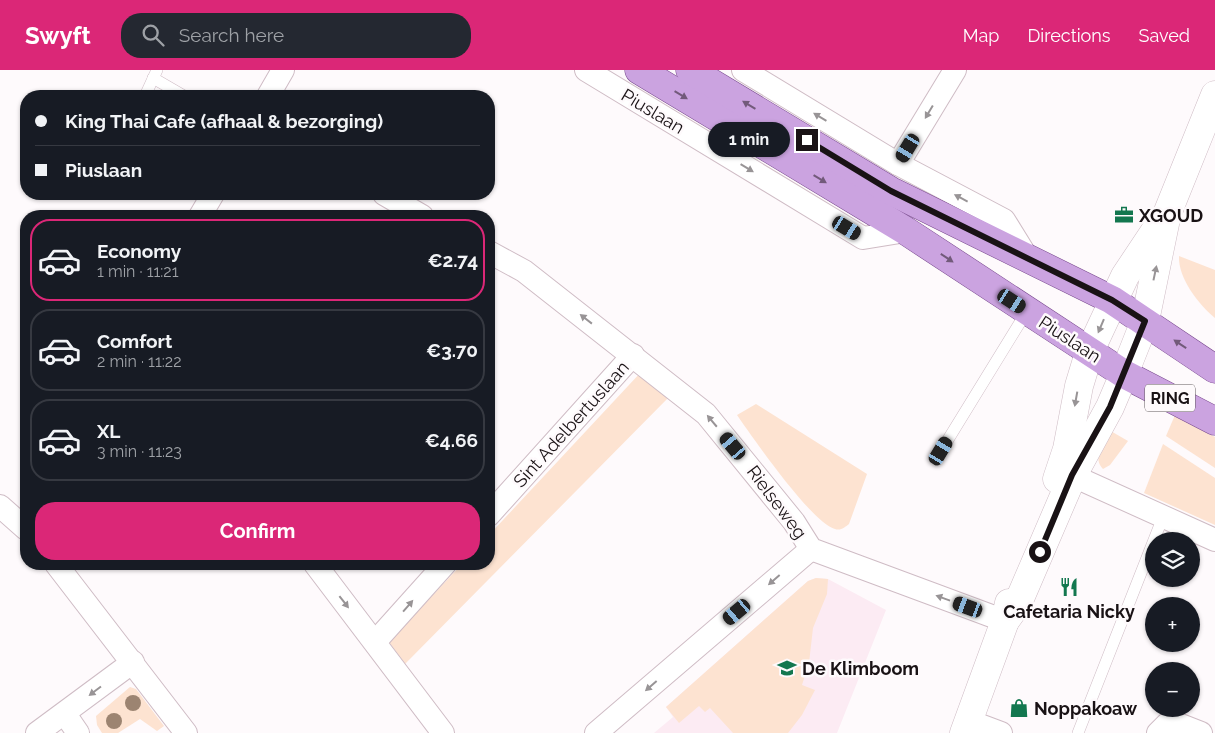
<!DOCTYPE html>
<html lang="en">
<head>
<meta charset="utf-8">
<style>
	:root { --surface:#171b24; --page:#242831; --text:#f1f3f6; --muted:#9ea1a6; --line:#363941; --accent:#db2777 }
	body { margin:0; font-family:Raleway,sans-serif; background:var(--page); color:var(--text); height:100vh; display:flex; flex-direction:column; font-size:19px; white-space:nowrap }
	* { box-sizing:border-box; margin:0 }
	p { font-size:16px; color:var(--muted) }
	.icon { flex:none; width:28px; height:28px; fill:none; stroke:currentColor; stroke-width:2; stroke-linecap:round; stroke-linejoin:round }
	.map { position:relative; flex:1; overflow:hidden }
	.panel { position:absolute; left:20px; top:140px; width:475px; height:360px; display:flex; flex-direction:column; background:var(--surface); border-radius:20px; box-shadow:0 1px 4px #0004 }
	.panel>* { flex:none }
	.banner { position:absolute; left:20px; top:20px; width:475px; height:110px; border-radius:20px; box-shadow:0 1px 4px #0004; display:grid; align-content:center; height:110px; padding:0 15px; background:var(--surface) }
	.controls { position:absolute; left:1145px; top:462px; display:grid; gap:10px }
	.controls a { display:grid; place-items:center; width:55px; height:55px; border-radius:50%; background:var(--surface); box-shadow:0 1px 4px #0004; font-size:25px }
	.end { position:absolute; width:22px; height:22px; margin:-11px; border:6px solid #191215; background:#fff; box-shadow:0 0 0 2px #fff }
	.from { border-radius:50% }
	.bubble { position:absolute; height:35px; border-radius:18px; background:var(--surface); box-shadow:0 1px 4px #0004; font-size:16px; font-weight:700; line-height:35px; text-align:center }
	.car { position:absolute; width:15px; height:30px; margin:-15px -8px; border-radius:6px; box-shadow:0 0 4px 1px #0007; background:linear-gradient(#222 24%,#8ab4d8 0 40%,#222 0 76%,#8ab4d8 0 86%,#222 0) }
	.banner b { display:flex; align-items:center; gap:18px; height:48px; font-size:19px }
	.banner b+b { border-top:1px solid var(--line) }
	.banner i { width:12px; height:12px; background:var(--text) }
	ul { padding:9px 0 0; list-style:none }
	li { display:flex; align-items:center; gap:15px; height:82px; margin:0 10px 8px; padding:0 5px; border:2px solid var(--line); border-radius:20px }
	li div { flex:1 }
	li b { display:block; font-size:19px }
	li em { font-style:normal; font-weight:700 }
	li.current { border-color:var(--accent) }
	li>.icon { width:45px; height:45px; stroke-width:1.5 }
	.action { display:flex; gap:10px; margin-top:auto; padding:10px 15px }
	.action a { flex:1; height:58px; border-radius:20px; background:var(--accent); color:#fff; font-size:20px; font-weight:700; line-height:58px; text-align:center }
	header { display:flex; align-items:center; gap:30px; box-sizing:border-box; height:70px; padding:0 25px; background:var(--accent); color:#fff }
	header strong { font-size:24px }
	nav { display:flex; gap:28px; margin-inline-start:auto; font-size:18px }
	.search { width:350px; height:45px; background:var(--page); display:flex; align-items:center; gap:12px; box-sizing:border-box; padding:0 18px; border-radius:20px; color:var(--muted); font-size:19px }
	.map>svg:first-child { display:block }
	.built { fill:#fcebf3 }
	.green { fill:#fde3d1 }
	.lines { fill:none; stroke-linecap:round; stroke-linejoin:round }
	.lane-casing { stroke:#cfbcc5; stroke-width:12 }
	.street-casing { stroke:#cfbcc5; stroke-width:24 }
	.secondary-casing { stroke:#cfbcc5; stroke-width:29 }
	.primary-casing { stroke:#77488c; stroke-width:29 }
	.lane { stroke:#fff; stroke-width:11 }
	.street { stroke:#fff; stroke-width:22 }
	.secondary { stroke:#fff; stroke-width:28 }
	.primary { stroke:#cba3e0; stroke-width:28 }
	.tree { fill:#9c8471 }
	.oneway { fill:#725a7a }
	.oneway2 { fill:#989496 }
	.route { stroke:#191215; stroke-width:6 }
	.labels { text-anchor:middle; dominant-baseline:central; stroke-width:5; stroke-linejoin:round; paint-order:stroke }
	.shield { fill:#fefafc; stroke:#5e585a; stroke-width:1 }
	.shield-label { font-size:16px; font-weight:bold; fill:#191215 }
	.street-label { font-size:18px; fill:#191215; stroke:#fefafc }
	.poi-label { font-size:18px; font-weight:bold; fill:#191215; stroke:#fefafc; text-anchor:start }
</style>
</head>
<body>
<header>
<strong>Swyft</strong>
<div class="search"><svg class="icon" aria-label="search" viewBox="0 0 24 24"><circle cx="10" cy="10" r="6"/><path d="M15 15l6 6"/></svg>Search here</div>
<nav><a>Map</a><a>Directions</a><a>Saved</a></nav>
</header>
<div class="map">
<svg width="1215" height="663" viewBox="0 0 1215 663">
	<rect width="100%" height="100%" fill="#fefafc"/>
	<polygon class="built" points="816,508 828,509 886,540 837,663 654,663 673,647 666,637 808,511"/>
	<g class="green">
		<path d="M 1179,186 L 1215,200 L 1215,248 C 1198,234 1178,208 1179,186 Z"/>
		<polygon points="642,301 671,325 405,594 389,572 462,494 489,494 489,465"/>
		<path d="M 756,334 L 867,404 L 849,454 C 845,457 841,461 835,459 C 811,452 753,368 737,345 Z"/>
		<polygon points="1175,345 1215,367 1215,398 1166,366"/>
		<path d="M 1109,360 L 1128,371 L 1110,395 L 1103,399 C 1092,388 1103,371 1109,360 Z"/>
		<polygon points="1163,374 1215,408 1215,455 1144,423"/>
		<polygon points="816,508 828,509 827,524 813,558 809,593 802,615 815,620 802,645 788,663 733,663 710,638 705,642 699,636 679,653 666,637 808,511"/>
		<polygon points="130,617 136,619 164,656 157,661 140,649 118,663 102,663 97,655 96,646"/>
	</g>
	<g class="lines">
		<g class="lane-casing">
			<g id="lane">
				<polyline points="153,8 184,26"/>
				<polyline points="145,26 157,0"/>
				<polyline points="941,381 1027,241"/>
				<polyline points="1078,663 1163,447"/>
			</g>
		</g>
		<g class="street-casing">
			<g id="street">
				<polyline points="586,0 863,168 906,161"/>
				<polyline points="743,0 898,94 1004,150 1030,192"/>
				<polyline points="268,26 283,0"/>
				<polyline points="898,94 955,0"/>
				<polyline points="384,124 422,146"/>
				<polyline points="200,146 213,124"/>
				<polyline points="489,182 524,201 706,344 794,452 811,479 1005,551"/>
				<polyline points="1060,400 1215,470"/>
				<polyline points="0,436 26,459"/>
				<polyline points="489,445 633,285"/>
				<polyline points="56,494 186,663"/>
				<polyline points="315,494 443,663"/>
				<polyline points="375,572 445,494"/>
				<polyline points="65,644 78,663"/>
				<polyline points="969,651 1001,663"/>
				<polyline points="37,663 133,592"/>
				<polyline points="596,663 811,479"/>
				<polyline points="1158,663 1167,654 1178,654 1201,663"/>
			</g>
		</g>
		<g class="secondary-casing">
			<g id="secondary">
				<polyline points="1057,409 1067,379 1079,316 1089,283 1125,206 1159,155"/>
				<polyline points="1005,551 1018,533 1073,405 1110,337 1124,304 1145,251 1167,144 1215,25"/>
				<polyline points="964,663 1005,551 1009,533"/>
			</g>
		</g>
		<g class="primary-casing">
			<g id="primary">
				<polyline points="639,0 906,161 1124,304 1215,351"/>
				<polyline points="690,0 891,121 1112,230 1215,299"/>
			</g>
		</g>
		<use href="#lane" class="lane"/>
		<use href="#street" class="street"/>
		<use href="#secondary" class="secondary"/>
		<use href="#primary" class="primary"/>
	</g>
	<g class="tree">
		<circle cx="133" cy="633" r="8"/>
		<circle cx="114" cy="651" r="8"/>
	</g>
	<defs><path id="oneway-solid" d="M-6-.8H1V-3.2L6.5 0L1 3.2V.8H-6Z" transform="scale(1.25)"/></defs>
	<g class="oneway">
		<use href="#oneway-solid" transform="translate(681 25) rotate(31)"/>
		<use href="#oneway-solid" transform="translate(749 35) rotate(-149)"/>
		<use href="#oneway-solid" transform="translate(820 109) rotate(31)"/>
		<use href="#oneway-solid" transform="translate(947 188) rotate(34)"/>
		<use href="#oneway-solid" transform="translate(1180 274) rotate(-146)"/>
	</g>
	<g class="oneway2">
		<use href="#oneway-solid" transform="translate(929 42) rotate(121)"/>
		<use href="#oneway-solid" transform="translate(820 47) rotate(-149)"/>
		<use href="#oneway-solid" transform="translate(747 98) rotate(31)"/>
		<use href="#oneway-solid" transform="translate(961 128) rotate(-152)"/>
		<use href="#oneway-solid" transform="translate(1155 203) rotate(-78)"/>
		<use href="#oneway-solid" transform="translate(586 249) rotate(-142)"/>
		<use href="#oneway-solid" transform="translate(1101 256) rotate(113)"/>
		<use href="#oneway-solid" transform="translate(1076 329) rotate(100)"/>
		<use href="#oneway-solid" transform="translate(712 351) rotate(-130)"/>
		<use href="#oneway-solid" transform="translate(774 510) rotate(139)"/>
		<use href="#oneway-solid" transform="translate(943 528) rotate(-160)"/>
		<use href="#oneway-solid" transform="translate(344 532) rotate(52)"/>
		<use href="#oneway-solid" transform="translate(408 536) rotate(-49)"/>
		<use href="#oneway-solid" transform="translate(651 616) rotate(139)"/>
		<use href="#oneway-solid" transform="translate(95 621) rotate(143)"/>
	</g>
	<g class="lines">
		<polyline class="route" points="807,70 891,121 1112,230 1145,251 1110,337 1072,405 1040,482"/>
	</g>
	<defs>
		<g id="office-bare" transform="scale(1.5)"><path d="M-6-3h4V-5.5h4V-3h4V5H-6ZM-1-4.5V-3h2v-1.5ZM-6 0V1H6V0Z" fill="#13774f" stroke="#fefafc" stroke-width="2.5" paint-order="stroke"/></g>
		<g id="restaurant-bare" transform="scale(1.5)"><path d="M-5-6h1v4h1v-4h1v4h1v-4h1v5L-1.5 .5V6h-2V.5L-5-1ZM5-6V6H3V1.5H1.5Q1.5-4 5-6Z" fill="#13774f" stroke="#fefafc" stroke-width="2.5" paint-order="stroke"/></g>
		<g id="school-bare" transform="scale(1.5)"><path d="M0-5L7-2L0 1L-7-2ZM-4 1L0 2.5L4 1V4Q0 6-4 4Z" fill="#13774f" stroke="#fefafc" stroke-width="2.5" paint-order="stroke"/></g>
		<g id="shop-bare" transform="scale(1.5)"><path d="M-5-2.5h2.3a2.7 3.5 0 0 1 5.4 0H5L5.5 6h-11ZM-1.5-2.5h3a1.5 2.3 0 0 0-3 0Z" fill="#13774f" stroke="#fefafc" stroke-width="2.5" paint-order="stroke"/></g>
	</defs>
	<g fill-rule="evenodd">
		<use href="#office-bare" x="1124" y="145"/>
		<use href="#restaurant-bare" x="1069" y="517"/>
		<use href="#school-bare" x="787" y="598"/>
		<use href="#shop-bare" x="1019" y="638"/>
	</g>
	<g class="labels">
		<rect class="shield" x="1145" y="314.5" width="50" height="27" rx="4"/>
		<g class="shield-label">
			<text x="1170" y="328">RING</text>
		</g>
		<g class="street-label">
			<text transform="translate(653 41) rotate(31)">Piuslaan</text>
			<text transform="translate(1070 269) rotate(33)">Piuslaan</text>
			<text transform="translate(571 354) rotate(-48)">Sint Adelbertuslaan</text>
			<text transform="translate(777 432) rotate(53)">Rielseweg</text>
		</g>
		<g class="poi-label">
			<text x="1139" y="145">XGOUD</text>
			<text x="1069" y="541" text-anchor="middle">Cafetaria Nicky</text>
			<text x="802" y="598">De Klimboom</text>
			<text x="1034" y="638">Noppakoaw</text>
		</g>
	</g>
</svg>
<div class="controls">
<a><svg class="icon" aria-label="layers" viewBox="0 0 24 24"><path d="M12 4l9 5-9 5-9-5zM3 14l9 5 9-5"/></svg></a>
<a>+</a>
<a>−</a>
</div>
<i class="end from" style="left:1040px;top:482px"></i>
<i class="end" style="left:807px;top:70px"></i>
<div class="bubble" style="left:708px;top:52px;width:82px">1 min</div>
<i class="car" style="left:908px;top:78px;rotate:211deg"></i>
<i class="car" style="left:847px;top:158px;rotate:121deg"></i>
<i class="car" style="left:1012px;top:231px;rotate:123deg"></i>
<i class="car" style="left:733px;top:376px;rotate:320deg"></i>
<i class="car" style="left:941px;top:381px;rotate:31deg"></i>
<i class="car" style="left:968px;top:537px;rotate:290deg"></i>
<i class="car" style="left:737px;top:542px;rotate:230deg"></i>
<div class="banner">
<b><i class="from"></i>King Thai Cafe (afhaal &amp; bezorging)</b>
<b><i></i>Piuslaan</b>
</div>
<section class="panel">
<ul>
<li class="current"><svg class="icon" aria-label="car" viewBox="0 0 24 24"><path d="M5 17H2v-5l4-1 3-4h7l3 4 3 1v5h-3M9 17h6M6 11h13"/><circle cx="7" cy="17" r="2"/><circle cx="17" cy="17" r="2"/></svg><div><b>Economy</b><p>1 min · 11:21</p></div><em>€2.74</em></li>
<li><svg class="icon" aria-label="car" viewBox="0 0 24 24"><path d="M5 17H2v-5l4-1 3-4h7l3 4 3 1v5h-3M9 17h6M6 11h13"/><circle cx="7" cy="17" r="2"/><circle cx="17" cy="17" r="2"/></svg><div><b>Comfort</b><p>2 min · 11:22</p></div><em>€3.70</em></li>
<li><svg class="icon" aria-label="car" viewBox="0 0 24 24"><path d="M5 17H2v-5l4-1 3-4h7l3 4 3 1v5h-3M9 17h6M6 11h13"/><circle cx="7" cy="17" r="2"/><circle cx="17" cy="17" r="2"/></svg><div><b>XL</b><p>3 min · 11:23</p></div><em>€4.66</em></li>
</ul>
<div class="action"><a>Confirm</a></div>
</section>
</div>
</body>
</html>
